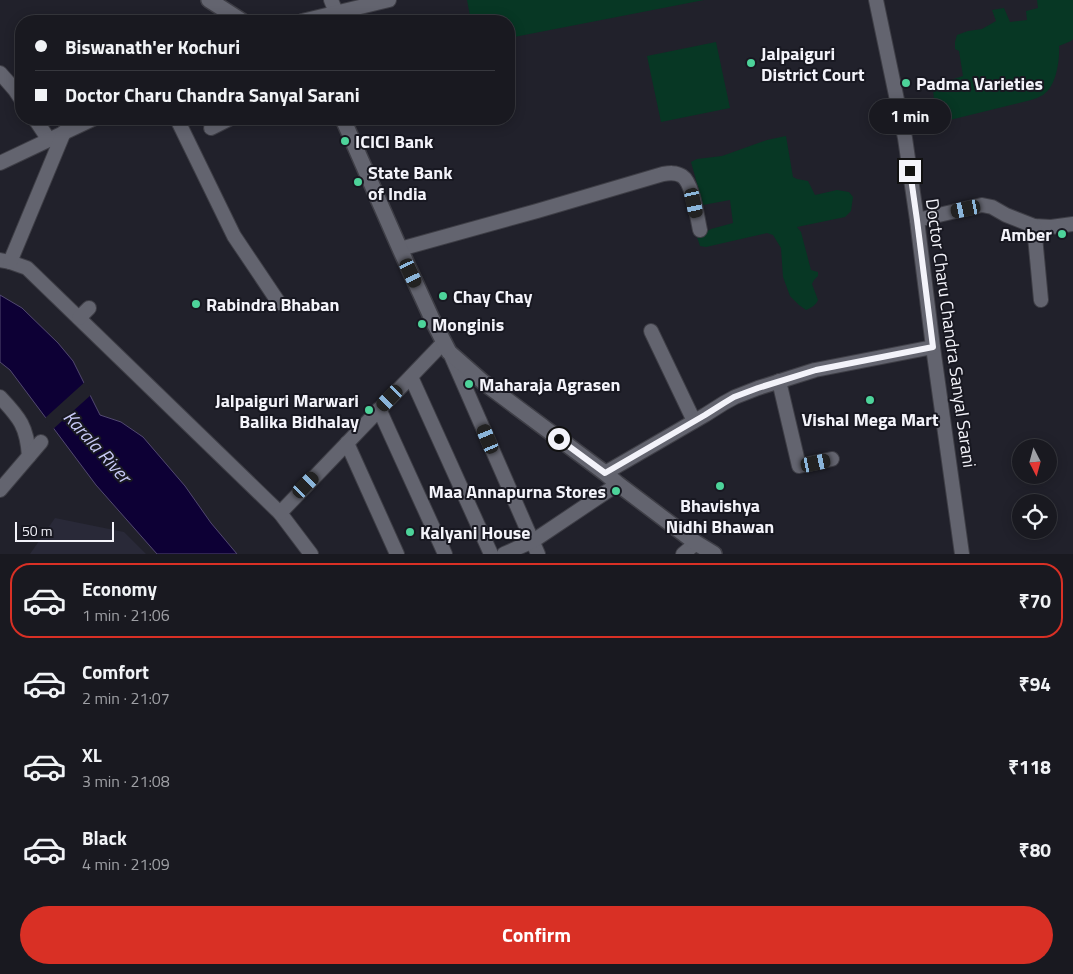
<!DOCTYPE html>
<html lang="en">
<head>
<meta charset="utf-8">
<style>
	:root { --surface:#191920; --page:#26262d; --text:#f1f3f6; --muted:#9fa0a5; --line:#37383e; --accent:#d93025 }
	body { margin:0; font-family:"Titillium Web",sans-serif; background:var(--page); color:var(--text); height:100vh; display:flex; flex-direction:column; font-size:19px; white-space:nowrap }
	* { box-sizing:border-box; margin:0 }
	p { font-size:16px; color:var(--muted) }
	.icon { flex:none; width:28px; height:28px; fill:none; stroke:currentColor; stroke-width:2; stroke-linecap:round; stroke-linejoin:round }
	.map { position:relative; height:554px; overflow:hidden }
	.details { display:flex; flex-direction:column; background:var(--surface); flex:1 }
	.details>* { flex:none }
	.top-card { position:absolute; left:15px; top:15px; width:500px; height:110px; border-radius:20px; box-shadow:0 2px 12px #0003,0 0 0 1px var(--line); display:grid; align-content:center; height:110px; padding:0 20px; background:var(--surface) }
	.needle { width:32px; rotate:174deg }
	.fabs { position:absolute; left:1012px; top:439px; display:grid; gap:10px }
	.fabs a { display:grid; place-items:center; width:45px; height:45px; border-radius:50%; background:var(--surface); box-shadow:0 2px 12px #0003,0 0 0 1px var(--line); font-size:25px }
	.scale { position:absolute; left:15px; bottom:12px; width:99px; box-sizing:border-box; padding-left:5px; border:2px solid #f3f3fa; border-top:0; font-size:14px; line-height:18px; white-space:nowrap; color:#f3f3fa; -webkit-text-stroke:4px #181821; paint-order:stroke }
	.end { position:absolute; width:22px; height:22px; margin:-11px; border:6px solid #f3f3fa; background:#111; box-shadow:0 0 0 2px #111 }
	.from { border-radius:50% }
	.bubble { position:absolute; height:35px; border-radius:18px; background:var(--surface); box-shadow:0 2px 12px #0003,0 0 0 1px var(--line); font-size:16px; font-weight:700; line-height:35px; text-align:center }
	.car { position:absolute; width:15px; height:30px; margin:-15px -8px; border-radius:6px; box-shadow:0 0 4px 1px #0007; background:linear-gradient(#222 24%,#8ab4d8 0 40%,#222 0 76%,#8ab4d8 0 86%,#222 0) }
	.top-card b { display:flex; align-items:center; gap:18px; height:48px; font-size:19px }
	.top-card b+b { border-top:1px solid var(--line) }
	.top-card i { width:12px; height:12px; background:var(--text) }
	ul { padding:9px 0 0; list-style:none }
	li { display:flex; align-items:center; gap:15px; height:75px; margin:0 10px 8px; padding:0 10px; border:2px solid transparent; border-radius:20px }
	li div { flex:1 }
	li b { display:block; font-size:19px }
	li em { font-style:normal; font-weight:700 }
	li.selected { border-color:var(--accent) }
	li>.icon { width:45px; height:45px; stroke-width:1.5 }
	.button { display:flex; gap:10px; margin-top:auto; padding:10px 20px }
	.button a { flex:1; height:58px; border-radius:30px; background:var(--accent); color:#fff; font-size:20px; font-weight:700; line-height:58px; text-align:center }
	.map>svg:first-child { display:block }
	.built { fill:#292938 }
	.green { fill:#073724 }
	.water { fill:#0d0035; stroke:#524970 }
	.pier { fill:#21212b }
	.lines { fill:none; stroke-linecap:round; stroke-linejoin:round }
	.street-casing { stroke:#3e3e46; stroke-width:16 }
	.secondary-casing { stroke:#3e3e46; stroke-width:18 }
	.street { stroke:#63646f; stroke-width:14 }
	.secondary { stroke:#63646f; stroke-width:15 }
	.route { stroke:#f3f3fa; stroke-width:6 }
	.poi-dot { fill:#4dd39a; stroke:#181821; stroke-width:2 }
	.labels { text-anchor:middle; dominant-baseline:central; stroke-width:4; stroke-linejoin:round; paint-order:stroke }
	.poi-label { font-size:18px; font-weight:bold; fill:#f3f3fa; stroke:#181821; text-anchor:start }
	.street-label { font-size:18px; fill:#f3f3fa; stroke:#181821 }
	.water-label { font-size:19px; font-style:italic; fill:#c8c9f6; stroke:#181821 }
</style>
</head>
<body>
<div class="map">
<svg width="1073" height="554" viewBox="0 0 1073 554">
	<rect width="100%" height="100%" fill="#21212b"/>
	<polygon class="built" points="55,518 124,532 146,554 30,554"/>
	<g class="green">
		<polygon points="467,0 704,0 509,38 509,21 471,21"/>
		<path d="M 1037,0 L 1073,0 L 1073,39 L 1071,41 L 1059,46 C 1060,61 1056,87 1043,95 C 1039,97 1035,99 1031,100 L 909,130 L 906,110 L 934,102 L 933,86 L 963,76 L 959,51 L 955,49 L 955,42 L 957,35 L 968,31 L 982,29 L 996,21 L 992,10 L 1004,8 L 1010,22 L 1027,20 L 1026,11 L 1038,8 Z"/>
		<polygon points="716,42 730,108 661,122 647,56"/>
		<path d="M 786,136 L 793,177 L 797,179 L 808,181 L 815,195 L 837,190 L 849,192 L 853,197 L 851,211 L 845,217 L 797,227 L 801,232 L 811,270 L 818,272 L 818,276 L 814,280 L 812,284 L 818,300 C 816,305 811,308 806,310 L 799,305 L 790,296 L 783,277 L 781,248 L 773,235 L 767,233 L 706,247 L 700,246 L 697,237 L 711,229 L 733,223 L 730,200 L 703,205 L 691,162 L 697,159 L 722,156 L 767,140 Z"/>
	</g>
	<polygon class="water" points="0,295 22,308 58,343 73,361 100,415 121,422 143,437 185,486 211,523 237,554 157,554 96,485 10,370 0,362"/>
	<polygon class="pier" points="86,381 92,394 52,430 44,419"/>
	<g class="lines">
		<g class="street-casing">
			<g id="street">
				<polyline points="331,0 336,12"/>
				<polyline points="876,0 905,138 917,220 933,347 962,554"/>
				<polyline points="302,21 389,0"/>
				<polyline points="0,73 15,90 21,99"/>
				<polyline points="35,119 49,140"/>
				<polyline points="177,119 234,236 279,303"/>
				<polyline points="211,128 229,119"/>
				<polyline points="0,163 93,119"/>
				<polyline points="917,220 982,205 992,207 1006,215 1034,226 1051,227 1073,224"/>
				<polyline points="1034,226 1041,300"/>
				<path d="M 400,249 L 537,211 L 663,174 C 669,173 676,172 682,176 C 693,183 697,217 700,230"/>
				<polyline points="0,260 10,262 27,268 280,513 311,554"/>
				<polyline points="10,262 64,132"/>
				<polyline points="79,318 89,308"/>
				<polyline points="651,331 694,421"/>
				<polyline points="450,353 538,554"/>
				<polyline points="411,377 491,554"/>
				<polyline points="779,381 799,466 832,459"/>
				<path d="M 0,397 C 20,418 27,427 29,456"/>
				<polyline points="379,409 445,554"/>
				<polyline points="347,443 397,554"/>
				<polyline points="605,473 705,415 724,403 735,397 758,388 815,370 933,347"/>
				<polyline points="0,490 41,442"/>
				<polyline points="280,513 444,342"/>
				<polyline points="504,554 533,541 618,484"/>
				<polyline points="683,554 696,543"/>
			</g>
		</g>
		<g class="secondary-casing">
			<g id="secondary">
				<polyline points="209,0 242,21"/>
				<polyline points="343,119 400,249 433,321 449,352 483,382 605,473 618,484 696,543 714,554"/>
			</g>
		</g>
		<use href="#street" class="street"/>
		<use href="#secondary" class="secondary"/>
	</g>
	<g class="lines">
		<polyline class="route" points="559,439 605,473 705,415 724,403 734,397 758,388 816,370 933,347 917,220 910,171"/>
	</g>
	<g class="poi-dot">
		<circle cx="751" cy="63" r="5"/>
		<circle cx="906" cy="83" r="5"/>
		<circle cx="345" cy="141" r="5"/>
		<circle cx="358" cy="182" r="5"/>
		<circle cx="1062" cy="234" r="5"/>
		<circle cx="443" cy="296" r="5"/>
		<circle cx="196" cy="304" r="5"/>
		<circle cx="422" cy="324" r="5"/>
		<circle cx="469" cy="384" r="5"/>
		<circle cx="870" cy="400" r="5"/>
		<circle cx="369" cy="410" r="5"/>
		<circle cx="720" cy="486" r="5"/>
		<circle cx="616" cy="491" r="5"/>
		<circle cx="410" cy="532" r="5"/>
	</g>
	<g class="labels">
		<g class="poi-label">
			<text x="761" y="53">Jalpaiguri<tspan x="761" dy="21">District Court</tspan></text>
			<text x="916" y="83">Padma Varieties</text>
			<text x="355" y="141">ICICI Bank</text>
			<text x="368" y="172">State Bank<tspan x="368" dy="21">of India</tspan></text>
			<text x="1052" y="234" text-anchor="end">Amber</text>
			<text x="453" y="296">Chay Chay</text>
			<text x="206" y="304">Rabindra Bhaban</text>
			<text x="432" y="324">Monginis</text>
			<text x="479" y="384">Maharaja Agrasen</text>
			<text x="359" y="400" text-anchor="end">Jalpaiguri Marwari<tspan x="359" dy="21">Balika Bidhalay</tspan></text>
			<text x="870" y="419" text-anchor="middle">Vishal Mega Mart</text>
			<text x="606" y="491" text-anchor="end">Maa Annapurna Stores</text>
			<text x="720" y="505" text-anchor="middle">Bhavishya<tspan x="720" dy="21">Nidhi Bhawan</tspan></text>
			<text x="420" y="532">Kalyani House</text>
		</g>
		<g class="street-label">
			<text transform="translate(951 333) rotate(82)">Doctor Charu Chandra Sanyal Sarani</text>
		</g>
		<g class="water-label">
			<text transform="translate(98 446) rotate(48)">Karala River</text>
		</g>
	</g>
</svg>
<div class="fabs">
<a><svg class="needle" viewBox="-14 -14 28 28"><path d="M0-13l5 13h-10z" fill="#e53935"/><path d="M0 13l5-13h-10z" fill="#9fa0a5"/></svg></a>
<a><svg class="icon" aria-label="locate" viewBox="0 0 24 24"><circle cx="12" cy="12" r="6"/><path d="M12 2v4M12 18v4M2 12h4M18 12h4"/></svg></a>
</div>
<div class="scale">50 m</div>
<i class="end from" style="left:559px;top:439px"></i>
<i class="end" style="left:910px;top:171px"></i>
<div class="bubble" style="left:869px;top:99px;width:82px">1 min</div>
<i class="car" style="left:694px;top:203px;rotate:168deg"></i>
<i class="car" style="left:966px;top:209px;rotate:258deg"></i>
<i class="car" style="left:411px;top:273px;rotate:155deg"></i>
<i class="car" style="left:390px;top:398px;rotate:224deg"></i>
<i class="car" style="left:488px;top:439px;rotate:337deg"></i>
<i class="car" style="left:816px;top:463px;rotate:78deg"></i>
<i class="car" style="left:306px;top:485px;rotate:44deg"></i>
<div class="top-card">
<b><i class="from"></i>Biswanath'er Kochuri</b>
<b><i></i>Doctor Charu Chandra Sanyal Sarani</b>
</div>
</div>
<section class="details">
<ul>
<li class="selected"><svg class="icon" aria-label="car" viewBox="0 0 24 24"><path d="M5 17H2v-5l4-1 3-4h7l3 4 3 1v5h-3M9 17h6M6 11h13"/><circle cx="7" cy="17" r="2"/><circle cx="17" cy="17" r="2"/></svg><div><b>Economy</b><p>1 min · 21:06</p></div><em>₹70</em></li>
<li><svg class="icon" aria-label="car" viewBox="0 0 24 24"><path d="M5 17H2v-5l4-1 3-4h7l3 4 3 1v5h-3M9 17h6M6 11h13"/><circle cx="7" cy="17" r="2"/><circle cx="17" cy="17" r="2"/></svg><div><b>Comfort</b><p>2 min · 21:07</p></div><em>₹94</em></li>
<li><svg class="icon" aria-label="car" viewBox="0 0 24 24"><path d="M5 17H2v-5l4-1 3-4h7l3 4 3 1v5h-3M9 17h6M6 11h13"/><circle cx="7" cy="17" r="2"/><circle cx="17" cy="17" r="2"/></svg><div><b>XL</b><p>3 min · 21:08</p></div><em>₹118</em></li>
<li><svg class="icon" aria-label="car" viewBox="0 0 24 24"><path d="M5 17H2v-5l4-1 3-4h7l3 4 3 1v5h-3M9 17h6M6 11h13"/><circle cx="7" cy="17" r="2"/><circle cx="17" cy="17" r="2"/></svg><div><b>Black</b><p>4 min · 21:09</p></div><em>₹80</em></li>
</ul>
<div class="button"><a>Confirm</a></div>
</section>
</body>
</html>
